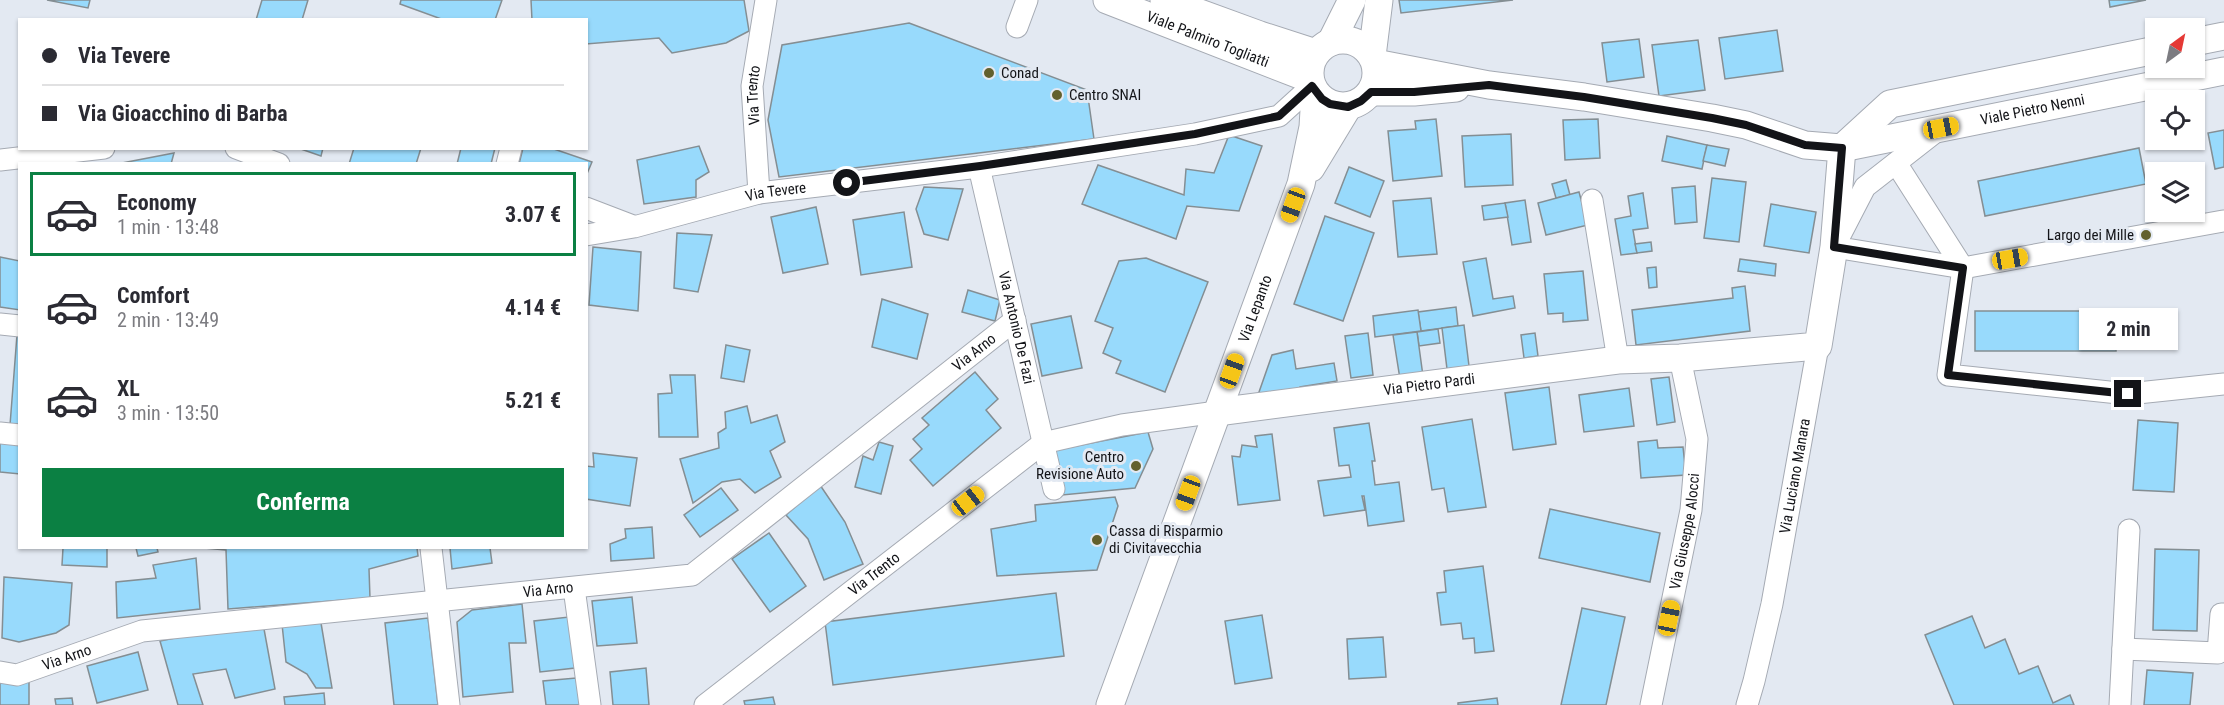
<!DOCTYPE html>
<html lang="it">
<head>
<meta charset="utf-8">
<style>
	:root { --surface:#fff; --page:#f2f2f3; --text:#2b2b33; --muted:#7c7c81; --line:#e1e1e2; --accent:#0b8043 }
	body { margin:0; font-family:"Roboto Condensed",sans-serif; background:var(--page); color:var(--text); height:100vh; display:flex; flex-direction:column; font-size:22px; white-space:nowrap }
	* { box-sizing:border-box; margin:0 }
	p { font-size:20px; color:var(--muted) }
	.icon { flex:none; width:33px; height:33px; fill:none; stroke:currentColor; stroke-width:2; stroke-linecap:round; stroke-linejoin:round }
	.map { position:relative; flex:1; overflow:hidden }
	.drawer { position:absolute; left:18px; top:162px; width:570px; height:387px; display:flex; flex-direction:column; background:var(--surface); border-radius:0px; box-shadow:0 2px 4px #0004 }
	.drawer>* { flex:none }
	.hud { position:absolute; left:18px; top:18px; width:570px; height:132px; border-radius:0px; box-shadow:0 2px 4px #0004; display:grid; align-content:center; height:132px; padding:0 24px; background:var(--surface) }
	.needle { width:39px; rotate:33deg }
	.fabs { position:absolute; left:2145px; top:18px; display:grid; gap:12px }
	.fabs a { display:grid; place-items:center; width:60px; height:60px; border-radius:0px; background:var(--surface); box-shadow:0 2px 4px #0004; font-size:30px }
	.end { position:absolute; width:27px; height:27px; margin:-14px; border:8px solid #131418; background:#fff; box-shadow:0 0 0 3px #fff }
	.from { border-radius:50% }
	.bubble { position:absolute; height:42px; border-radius:0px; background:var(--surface); box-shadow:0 2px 4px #0004; font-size:20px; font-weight:700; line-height:42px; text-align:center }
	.car { position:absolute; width:18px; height:36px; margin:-18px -9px; border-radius:8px; box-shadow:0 0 4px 2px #0007; background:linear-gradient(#f5c518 24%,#345 0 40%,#f5c518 0 76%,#345 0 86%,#f5c518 0) }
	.hud b { display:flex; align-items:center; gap:21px; height:57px; font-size:22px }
	.hud b+b { border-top:2px solid var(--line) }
	.hud i { width:15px; height:15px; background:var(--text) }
	ul { padding:10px 0 0; list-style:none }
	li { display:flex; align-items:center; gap:18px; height:84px; margin:0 12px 9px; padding:0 12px; border:3px solid transparent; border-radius:0px }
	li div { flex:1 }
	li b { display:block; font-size:22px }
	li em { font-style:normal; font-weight:700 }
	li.active { border-color:var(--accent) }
	li>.icon { width:54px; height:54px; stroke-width:1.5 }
	.primary-button { display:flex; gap:12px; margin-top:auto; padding:12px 24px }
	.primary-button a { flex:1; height:69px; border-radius:0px; background:var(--accent); color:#fff; font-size:24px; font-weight:700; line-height:69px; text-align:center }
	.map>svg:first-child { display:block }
	.building { fill:#98dafc; stroke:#848e93; stroke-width:1.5 }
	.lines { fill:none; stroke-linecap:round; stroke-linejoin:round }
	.minor-casing { stroke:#a5aab3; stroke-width:23 }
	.tertiary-casing { stroke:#a5aab3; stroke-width:29 }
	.minor { stroke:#fff; stroke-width:21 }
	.tertiary { stroke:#fff; stroke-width:27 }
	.route { stroke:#131418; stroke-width:8 }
	.poi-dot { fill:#62602d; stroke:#e3e9f2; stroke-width:2 }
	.labels { text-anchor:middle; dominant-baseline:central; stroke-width:6; stroke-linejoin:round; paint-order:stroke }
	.street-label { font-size:15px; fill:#131418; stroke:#e3e9f2 }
	.poi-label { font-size:15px; fill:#131418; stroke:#e3e9f2; text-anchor:start }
</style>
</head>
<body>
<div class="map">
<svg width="2224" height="705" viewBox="0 0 2224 705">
	<rect width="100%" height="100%" fill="#e3e9f2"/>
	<g class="building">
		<polygon points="47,0 90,0 88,8"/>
		<polygon points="262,0 308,0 302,20 256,20"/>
		<polygon points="401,0 502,0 495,20 444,20 400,4"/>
		<polygon points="531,0 744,0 749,31 726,43 672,53 659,38 586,44 586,20 532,20"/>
		<polygon points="1399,0 1513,0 1401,13"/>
		<polygon points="2109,0 2146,0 2110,7"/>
		<polygon points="909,23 1087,90 1094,139 779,177 768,120 782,45"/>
		<polygon points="1777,30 1783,71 1725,79 1719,38"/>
		<polygon points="1639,39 1644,77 1607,82 1602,43"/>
		<polygon points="1698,40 1705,90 1659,96 1652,45"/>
		<polygon points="1436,119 1442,176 1393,181 1388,131 1416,129 1415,121"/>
		<polygon points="1598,119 1600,158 1565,160 1563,120"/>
		<polygon points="2224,130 2224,167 2215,169 2208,133"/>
		<polygon points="1511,134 1513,185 1465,187 1462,136"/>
		<polygon points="1229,135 1262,146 1239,211 1187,206 1176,239 1082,204 1098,165 1184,195 1186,169 1214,173"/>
		<polygon points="1667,136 1707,145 1702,169 1662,161"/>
		<polygon points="1707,145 1729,149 1725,166 1703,161"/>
		<polygon points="699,146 709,172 696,180 696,197 644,204 637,160"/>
		<polygon points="298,148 323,148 321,156"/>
		<polygon points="354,148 421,148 416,164 349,164"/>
		<polygon points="461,148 495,148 491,164 457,164"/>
		<polygon points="523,148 551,148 592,162 586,176 586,164 519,164"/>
		<polygon points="2139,148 2146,184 1985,216 1978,181"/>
		<polygon points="174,153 171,164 123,164 122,163"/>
		<polygon points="1349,167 1384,181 1370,217 1335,203"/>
		<polygon points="1712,178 1746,182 1739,242 1704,238"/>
		<polygon points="1566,180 1570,195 1556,198 1552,184"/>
		<polygon points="1695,186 1697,222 1675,224 1672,188"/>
		<polygon points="924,187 963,189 948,240 924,234 916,209"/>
		<polygon points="1579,192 1588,225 1546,235 1538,203"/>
		<polygon points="1643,193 1648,228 1633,230 1637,253 1621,255 1615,219 1631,216 1628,196"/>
		<polygon points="1431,198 1437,254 1398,257 1393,201"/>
		<polygon points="1525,200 1531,242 1512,245 1505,203"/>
		<polygon points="1505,203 1508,217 1484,220 1482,206"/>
		<polygon points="1771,204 1816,212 1809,253 1764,246"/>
		<polygon points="816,207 828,264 783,273 771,217"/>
		<polygon points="904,212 912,267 861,275 853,220"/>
		<polygon points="1325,216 1374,233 1343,321 1294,304"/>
		<polygon points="677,233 712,235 698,292 674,288"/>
		<polygon points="1651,242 1652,251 1637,253 1635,244"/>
		<polygon points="593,247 641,252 638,311 589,305"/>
		<polygon points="0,257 20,261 20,310 0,307"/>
		<polygon points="1146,258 1208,282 1165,392 1116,373 1121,361 1103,353 1113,328 1095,321 1119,261"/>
		<polygon points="1486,258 1493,299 1513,296 1515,308 1473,316 1463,262"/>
		<polygon points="1740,259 1776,264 1775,276 1738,271"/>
		<polygon points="1656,267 1657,287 1649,288 1647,268"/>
		<polygon points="1583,271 1588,320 1563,322 1563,313 1548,314 1544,274"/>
		<polygon points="1745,286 1750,331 1636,345 1632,310 1733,298 1732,288"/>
		<polygon points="968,290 1000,300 995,321 962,312"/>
		<polygon points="882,299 928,314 917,359 872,347"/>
		<polygon points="1456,307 1458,326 1421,331 1418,312"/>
		<polygon points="1418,310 1421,331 1375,337 1373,316"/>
		<rect x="1975" y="311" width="141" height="40"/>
		<polygon points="1071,316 1082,368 1042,376 1031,324"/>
		<polygon points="1464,325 1469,366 1447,369 1442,328"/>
		<polygon points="1438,329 1440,343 1419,346 1417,332"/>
		<polygon points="1417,332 1423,376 1400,379 1393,335"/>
		<polygon points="1368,333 1373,375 1351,378 1345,336"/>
		<polygon points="1535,333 1538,356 1524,358 1521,335"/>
		<polygon points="17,335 20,335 20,426 10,425"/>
		<polygon points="726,345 750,350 744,382 721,378"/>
		<polygon points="1293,350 1296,369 1334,363 1337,381 1300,387 1299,392 1258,395 1272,355"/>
		<polygon points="975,372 998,399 986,410 1001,428 933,486 910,460 922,449 913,439 929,425 922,418"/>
		<polygon points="670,375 695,375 698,437 659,437 658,394 672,393"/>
		<polygon points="1669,377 1675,422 1657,425 1651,379"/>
		<polygon points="1549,387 1556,444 1513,450 1505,393"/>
		<polygon points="1629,388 1634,426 1584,432 1579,395"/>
		<polygon points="747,406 751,423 777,415 785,442 770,451 781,477 755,493 740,479 722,482 693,503 680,459 719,448 718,433 726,428 725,412"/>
		<polygon points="1472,419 1486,507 1448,512 1444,488 1432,490 1422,427"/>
		<polygon points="2138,420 2178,423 2174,492 2133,490"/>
		<polygon points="1369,423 1375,461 1372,461 1375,485 1399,482 1404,521 1368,526 1364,496 1362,496 1365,510 1324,516 1318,481 1351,477 1349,465 1339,466 1334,428"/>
		<polygon points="1148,432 1153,449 1135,488 1062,495 1055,450"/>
		<polygon points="1272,434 1280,500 1238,505 1232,456 1240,457 1242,445 1257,447 1255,436"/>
		<polygon points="1657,440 1658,448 1683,447 1686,475 1641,478 1638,442"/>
		<polygon points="0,441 20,443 20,474 0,472"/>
		<polygon points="879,442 893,446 881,494 855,487 863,456 873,460"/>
		<polygon points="593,453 637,458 630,506 586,499 586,466 594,467"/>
		<polygon points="820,485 845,522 863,564 824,580 808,539 786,515"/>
		<polygon points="721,488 738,510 700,537 684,515"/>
		<polygon points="1115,497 1118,506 1097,570 997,576 991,529 1036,521 1035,505"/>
		<polygon points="1550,509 1660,533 1650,582 1539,558"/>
		<polygon points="652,527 654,558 611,561 610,544 626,538 625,529"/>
		<polygon points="769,533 806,586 770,612 732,559"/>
		<polygon points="63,548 107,548 107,567 62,565"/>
		<polygon points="136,548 157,548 158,552 138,556"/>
		<polygon points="204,548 417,548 418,556 369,569 370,598 228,609 226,550"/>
		<polygon points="450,548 490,548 492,563 452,569"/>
		<polygon points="2155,549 2199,550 2197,631 2153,630"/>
		<polygon points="196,558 200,609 117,618 116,582 156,578 153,565"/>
		<polygon points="1483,566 1494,651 1475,653 1474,638 1463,639 1461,623 1441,625 1437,593 1446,592 1444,571"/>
		<polygon points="4,577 72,583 69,625 56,633 19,642 2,638"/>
		<polygon points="1056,593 1064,656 833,685 825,622"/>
		<polygon points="632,597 637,643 597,646 592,601"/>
		<polygon points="522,604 526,643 509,643 513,692 463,697 457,622 472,610"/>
		<polygon points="1582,608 1625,617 1606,705 1561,705"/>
		<polygon points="1262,615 1272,678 1235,684 1225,621"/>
		<polygon points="1972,616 1985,648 2005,639 2019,674 2038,666 2053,703 2070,695 2074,705 1954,705 1925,635"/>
		<polygon points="569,617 575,668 540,672 534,621"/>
		<polygon points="428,618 438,705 394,705 385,623"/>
		<polygon points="321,623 332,688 316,688 307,674 286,662 282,624"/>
		<polygon points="264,629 275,689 235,698 226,669 193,674 203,705 178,705 160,641 205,632"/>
		<polygon points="1383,637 1386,677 1349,679 1347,639"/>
		<polygon points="138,652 148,690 97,703 87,666"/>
		<polygon points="646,668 649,705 613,705 610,672"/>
		<polygon points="2147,670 2193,673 2190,705 2144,705"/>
		<polygon points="576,678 580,705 546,705 543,681"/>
		<polygon points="29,680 29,705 0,705 0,681"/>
		<polygon points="324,693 325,705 285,705 284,697"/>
		<polygon points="773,697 775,705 745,705 744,701"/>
		<polygon points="72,698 73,705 56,705 55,699"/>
		<polygon points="1497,698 1498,705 1458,705 1458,703"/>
	</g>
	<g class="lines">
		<g class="minor-casing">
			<g id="minor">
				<polyline points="1017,27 1027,0"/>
				<polyline points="1938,130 1865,187 1834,247 1963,268 2223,221"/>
				<polyline points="236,148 279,164"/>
				<polyline points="0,160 104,148"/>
				<polyline points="1896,163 1963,268 1948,375 2128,394 2224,384"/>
				<polyline points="507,164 511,148"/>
				<path id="s1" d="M 979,167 L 1054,489"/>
				<path id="s2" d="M 759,193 L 752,86 L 766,0"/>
				<polyline points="1592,200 1618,360"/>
				<polyline points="586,208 633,226"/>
				<path id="s3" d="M 586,235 L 634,227 L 759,193 L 979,167 L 1195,134 L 1279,116 L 1312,86"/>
				<polyline points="0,324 20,326"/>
				<polyline points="0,433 20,435"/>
				<polyline points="431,548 449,705"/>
				<polyline points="574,588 590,705"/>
				<polyline points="2123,649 2218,653 2221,614 2224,614"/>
				<path id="s4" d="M 0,672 L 17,675 L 142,631 L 692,575 L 1015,320"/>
				<path id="s5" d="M 705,705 L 1043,443 L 1122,425 L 1217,412"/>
				<path id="s6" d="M 1651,705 L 1691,510 L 1697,439 L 1680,358"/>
				<path id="s7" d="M 1747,705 L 1754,681 L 1772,604 L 1818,346"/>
				<polyline points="2120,705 2129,530"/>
			</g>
		</g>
		<g class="tertiary-casing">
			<g id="tertiary">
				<path id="s8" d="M 1107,0 L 1310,79"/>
				<polyline points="1164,0 1260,35 1316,53"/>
				<circle cx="1343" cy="73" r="33"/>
				<polyline points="1331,42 1352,0"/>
				<polyline points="2194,42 2224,36"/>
				<polyline points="1372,56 1379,0"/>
				<path id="s9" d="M 1375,63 L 1489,85 L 1584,97 L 1712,118 L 1746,125 L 1805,145 L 1842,148 L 2224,71"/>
				<polyline points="1371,92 1414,92 1456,88"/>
				<polyline points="1843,147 1890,104 2156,50"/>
				<polyline points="1311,168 1348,107"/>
				<path id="s10" d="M 1217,412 L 1618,360 L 1680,358 L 1818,346 L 1834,247 L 1842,148"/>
				<path id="s11" d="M 1110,705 L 1301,184 L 1313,127 L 1315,93"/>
			</g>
		</g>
		<use href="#minor" class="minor"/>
		<use href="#tertiary" class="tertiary"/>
	</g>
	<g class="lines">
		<polyline class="route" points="847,183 980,166 1195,134 1279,116 1312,86 1322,99 1330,104 1348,107 1361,101 1371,92 1414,92 1489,85 1584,97 1712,118 1746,125 1805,145 1842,148 1834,247 1963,268 1948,375 2128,394"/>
	</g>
	<g class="poi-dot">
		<circle cx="989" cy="73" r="6"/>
		<circle cx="1057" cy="95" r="6"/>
		<circle cx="2146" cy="235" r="6"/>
		<circle cx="1136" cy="466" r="6"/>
		<circle cx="1097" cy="540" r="6"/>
	</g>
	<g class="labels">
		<g class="street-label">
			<text stroke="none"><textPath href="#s8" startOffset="108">Viale Palmiro Togliatti</textPath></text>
			<text stroke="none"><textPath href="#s2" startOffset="98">Via Trento</textPath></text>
			<text stroke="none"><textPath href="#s9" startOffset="670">Viale Pietro Nenni</textPath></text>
			<text stroke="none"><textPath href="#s3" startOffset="195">Via Tevere</textPath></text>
			<text stroke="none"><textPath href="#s11" startOffset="422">Via Lepanto</textPath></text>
			<text stroke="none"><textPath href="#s1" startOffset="165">Via Antonio De Fazi</textPath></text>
			<text stroke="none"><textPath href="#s4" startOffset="1062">Via Arno</textPath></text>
			<text stroke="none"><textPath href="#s10" startOffset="214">Via Pietro Pardi</textPath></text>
			<text stroke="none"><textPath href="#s7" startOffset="234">Via Luciano Manara</textPath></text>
			<text stroke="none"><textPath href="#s6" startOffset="177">Via Giuseppe Alocci</textPath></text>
			<text stroke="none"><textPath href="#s5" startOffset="214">Via Trento</textPath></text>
			<text stroke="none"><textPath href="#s4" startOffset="558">Via Arno</textPath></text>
			<text stroke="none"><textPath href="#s4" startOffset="70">Via Arno</textPath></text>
		</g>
		<g class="poi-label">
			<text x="1001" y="73">Conad</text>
			<text x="1069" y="95">Centro SNAI</text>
			<text x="2134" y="235" text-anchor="end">Largo dei Mille</text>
			<text x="1124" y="457" text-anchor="end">Centro<tspan x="1124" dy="17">Revisione Auto</tspan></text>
			<text x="1109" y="531">Cassa di Risparmio<tspan x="1109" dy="17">di Civitavecchia</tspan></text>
		</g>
	</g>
</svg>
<div class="fabs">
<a><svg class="needle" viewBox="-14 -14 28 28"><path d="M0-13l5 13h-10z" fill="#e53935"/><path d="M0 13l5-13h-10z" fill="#7c7c81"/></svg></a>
<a><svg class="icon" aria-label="locate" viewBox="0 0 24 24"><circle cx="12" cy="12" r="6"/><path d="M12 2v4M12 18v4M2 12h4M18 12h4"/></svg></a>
<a><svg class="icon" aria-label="layers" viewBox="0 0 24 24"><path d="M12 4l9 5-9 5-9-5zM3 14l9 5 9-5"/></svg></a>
</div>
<i class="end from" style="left:847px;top:183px"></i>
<i class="end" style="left:2128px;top:394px"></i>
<div class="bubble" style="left:2079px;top:308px;width:99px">2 min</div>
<i class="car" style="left:1941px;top:128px;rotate:79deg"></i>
<i class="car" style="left:1293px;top:205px;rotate:200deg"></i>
<i class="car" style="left:2010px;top:259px;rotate:80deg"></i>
<i class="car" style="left:1232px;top:371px;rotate:20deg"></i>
<i class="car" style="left:1188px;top:493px;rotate:200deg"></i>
<i class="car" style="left:968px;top:501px;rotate:52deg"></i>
<i class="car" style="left:1669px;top:618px;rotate:12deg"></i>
<div class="hud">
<b><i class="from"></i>Via Tevere</b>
<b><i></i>Via Gioacchino di Barba</b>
</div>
<section class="drawer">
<ul>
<li class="active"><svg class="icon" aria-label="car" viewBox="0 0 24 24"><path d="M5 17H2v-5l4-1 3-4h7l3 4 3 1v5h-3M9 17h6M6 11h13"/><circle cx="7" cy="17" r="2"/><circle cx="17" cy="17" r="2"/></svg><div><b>Economy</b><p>1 min · 13:48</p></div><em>3.07 €</em></li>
<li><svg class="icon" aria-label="car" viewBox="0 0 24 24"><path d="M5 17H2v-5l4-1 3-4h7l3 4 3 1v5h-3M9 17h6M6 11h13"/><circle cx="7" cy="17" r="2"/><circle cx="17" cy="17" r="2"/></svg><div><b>Comfort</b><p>2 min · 13:49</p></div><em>4.14 €</em></li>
<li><svg class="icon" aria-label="car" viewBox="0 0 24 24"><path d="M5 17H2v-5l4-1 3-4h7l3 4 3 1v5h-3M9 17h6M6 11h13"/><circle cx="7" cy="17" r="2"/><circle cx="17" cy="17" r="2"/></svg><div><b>XL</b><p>3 min · 13:50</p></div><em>5.21 €</em></li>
</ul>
<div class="primary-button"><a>Conferma</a></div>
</section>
</div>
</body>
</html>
